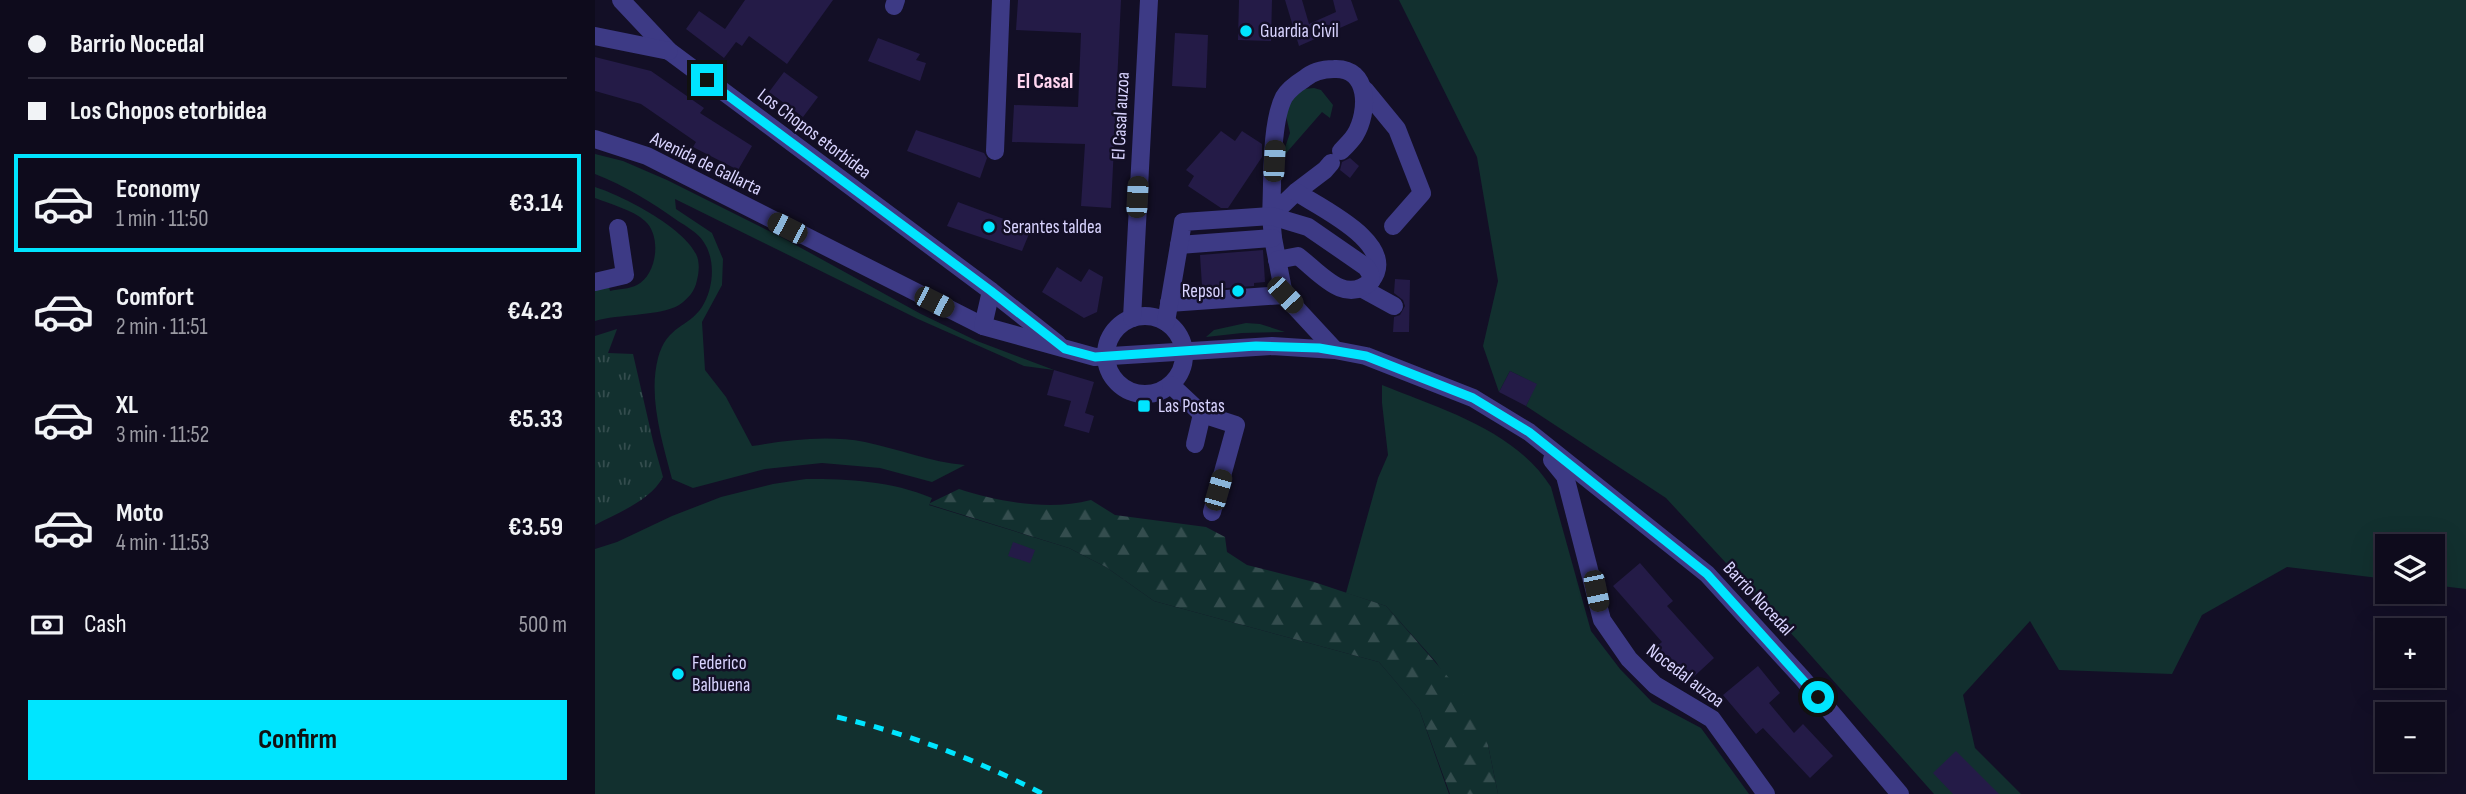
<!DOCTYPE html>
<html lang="en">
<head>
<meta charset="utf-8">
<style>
	:root { --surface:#0e0b1c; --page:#1c1929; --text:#f1f3f6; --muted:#9b9ba3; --line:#2e2b3b; --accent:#00e5ff }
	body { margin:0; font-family:"Sofia Sans Condensed",sans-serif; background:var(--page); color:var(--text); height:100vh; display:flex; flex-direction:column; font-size:26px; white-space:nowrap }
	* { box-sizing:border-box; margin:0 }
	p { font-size:23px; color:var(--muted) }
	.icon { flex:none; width:38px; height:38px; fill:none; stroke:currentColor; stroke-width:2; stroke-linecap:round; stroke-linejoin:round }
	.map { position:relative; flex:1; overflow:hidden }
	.panel { display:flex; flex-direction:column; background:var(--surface); width:595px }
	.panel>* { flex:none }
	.top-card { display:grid; align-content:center; height:154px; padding:0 28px; background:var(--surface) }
	.tools { position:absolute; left:1780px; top:534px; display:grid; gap:14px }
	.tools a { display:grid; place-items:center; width:70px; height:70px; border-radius:0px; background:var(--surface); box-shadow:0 7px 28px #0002,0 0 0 2px var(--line); font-size:35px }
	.end { position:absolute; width:32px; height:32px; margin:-16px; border:9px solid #00e5ff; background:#111; box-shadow:0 0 0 4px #111 }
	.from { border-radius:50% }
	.car { position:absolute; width:21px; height:42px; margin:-21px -10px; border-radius:9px; box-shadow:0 0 5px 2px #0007; background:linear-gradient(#222 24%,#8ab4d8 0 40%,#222 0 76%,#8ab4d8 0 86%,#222 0) }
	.top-card b { display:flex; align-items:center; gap:24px; height:66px; font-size:26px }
	.top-card b+b { border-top:2px solid var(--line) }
	.top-card i { width:18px; height:18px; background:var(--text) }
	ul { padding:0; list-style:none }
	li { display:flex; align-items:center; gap:21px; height:98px; margin:0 14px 10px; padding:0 14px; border:4px solid transparent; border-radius:0px }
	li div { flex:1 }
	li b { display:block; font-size:26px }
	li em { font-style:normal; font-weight:700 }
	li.on { border-color:var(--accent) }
	li>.icon { width:63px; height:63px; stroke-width:1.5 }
	.pay { display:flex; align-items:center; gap:18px; height:77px; padding:0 28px; font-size:26px }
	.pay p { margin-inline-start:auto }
	.primary-button { display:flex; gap:14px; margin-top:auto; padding:14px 28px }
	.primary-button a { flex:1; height:80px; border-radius:0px; background:var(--accent); color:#111; font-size:28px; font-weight:700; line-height:80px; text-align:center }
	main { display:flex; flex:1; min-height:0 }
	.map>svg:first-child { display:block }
	.green { fill:#12302f }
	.forest { fill:url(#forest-firs) }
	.park { fill:url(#park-tufts) }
	.building { fill:#241b47 }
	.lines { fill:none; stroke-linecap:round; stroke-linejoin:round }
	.minor { stroke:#3d3a85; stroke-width:18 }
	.rail { stroke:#00e5ff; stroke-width:5; stroke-dasharray:10 9; stroke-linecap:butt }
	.route { stroke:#00e5ff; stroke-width:9 }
	.poi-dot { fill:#00e5ff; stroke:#130f26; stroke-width:2.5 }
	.labels { text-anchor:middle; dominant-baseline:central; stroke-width:5; stroke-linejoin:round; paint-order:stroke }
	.poi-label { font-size:19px; fill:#d9d4ff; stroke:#130f26; text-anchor:start }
	.street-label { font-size:19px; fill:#d9d4ff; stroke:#130f26 }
	.neighbourhood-label { font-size:21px; font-weight:bold; fill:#ffd6f0; stroke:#130f26 }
</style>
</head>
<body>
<main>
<section class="panel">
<div class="top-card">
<b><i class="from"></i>Barrio Nocedal</b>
<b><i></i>Los Chopos etorbidea</b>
</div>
<ul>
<li class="on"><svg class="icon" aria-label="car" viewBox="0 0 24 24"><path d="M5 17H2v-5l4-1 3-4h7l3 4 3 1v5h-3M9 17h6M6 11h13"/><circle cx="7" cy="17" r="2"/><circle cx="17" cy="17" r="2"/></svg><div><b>Economy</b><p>1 min · 11:50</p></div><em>€3.14</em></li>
<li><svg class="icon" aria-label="car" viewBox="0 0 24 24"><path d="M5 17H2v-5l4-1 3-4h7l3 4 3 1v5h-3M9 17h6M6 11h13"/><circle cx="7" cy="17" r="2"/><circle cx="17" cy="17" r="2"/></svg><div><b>Comfort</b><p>2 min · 11:51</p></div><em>€4.23</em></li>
<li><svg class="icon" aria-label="car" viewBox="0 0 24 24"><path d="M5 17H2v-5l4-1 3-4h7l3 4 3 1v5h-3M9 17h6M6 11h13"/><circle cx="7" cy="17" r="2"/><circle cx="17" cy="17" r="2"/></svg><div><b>XL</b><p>3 min · 11:52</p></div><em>€5.33</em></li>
<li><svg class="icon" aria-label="car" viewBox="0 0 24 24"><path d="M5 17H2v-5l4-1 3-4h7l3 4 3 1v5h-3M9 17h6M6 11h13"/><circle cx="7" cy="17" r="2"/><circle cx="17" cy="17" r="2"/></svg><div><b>Moto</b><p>4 min · 11:53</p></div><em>€3.59</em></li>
</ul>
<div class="pay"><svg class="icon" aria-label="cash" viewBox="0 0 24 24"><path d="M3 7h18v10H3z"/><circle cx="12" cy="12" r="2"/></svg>Cash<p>500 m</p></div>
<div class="primary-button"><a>Confirm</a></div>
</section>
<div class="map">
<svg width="1871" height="794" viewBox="0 0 1871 794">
	<defs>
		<pattern id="forest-firs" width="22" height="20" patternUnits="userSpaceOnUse" patternTransform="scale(1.75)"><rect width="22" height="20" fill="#12302f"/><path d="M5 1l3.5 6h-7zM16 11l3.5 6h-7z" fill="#344d4e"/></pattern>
		<pattern id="park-tufts" width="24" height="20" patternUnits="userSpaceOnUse" patternTransform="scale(1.75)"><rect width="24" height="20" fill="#12302f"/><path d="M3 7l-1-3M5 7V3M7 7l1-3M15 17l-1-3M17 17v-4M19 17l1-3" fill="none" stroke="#344d4e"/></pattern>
	</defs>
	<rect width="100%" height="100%" fill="#130f26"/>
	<g class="green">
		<polygon points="804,0 1871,0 1871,589 1838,585 1838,546 1792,546 1792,579 1692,567 1607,615 1577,674 1464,670 1435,621 1368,695 1380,748 1426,794 1339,794 1203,641 1071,498 931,406 941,384 915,371 904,392 888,346 903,281 882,157"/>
		<polygon points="719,88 726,90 738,105 735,118 727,112 686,159 695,133 691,116 694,100 709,89"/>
		<path d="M 0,154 L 28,161 L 72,180 L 188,238 L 326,314 L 382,341 L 459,370 L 429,366 L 323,319 L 80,199 L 81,209 L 117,233 L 128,259 L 127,285 L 107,322 L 110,370 L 131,397 L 157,446 C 195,440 232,435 270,442 C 304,449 335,462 370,465 L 337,482 L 285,468 L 227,463 L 170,469 L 98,488 L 77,479 C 67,441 53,397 63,358 C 72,325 93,328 107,307 C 119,288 121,259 108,241 C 103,233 91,226 83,221 C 56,202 31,186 0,174 Z"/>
		<path d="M 0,187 C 28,196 88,227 101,254 C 105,262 104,272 102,280 C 100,291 93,299 84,305 C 66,316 23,314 0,321 L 0,290 L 14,287 L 15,291 C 23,289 35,289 42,285 C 62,275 67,236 50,221 C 38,210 15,204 0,198 Z"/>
		<polygon points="651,323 665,324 690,332 647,333 611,337 619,330"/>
		<path d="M 787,385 C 846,409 920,430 956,487 L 996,631 L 1025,669 L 1057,702 L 1106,728 L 1154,794 L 903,794 L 893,745 L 841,662 L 791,606 L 751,593 L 783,478 L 793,455 L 787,403 Z"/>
		<path d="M 211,479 C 255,479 296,481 337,498 L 334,505 L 474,548 L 511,567 L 559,601 L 784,662 L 824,709 L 854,794 L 0,794 L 0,549 L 22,542 L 77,516 L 126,497 L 178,484 Z"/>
	</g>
	<path class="forest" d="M 364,489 C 404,502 455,511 496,500 L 520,515 L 611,527 L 630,537 L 632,552 L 652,565 L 719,582 L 791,606 L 868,694 L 893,745 L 903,794 L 855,794 L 824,709 L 784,662 L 559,601 L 511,567 L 474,548 L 333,504 Z"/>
	<path class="park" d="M 22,329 L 13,353 L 38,354 L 58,441 L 68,477 C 55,501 24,512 0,525 L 0,336 Z"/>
	<g class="building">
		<polygon points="150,0 238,0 192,64 154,36 147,46 141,42 129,58 91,29 104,11 130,29"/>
		<polygon points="423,0 526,0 516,208 486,206 490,144 417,142 419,105 483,107 486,33 421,30"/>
		<polygon points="644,0 677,0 676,41 643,40"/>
		<polygon points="690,0 707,0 714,24 741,12 738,0 756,0 763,20 704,46"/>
		<polygon points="580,33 613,35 611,88 577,86"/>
		<polygon points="283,38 325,54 321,60 331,63 325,81 273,61"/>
		<polygon points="0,57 56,71 109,108 105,113 157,146 143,170 98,147 101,142 46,104 0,91"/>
		<polygon points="189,72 223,97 208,117 174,92"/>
		<polygon points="321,130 389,153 392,158 385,178 312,151"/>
		<polygon points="626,131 640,141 647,131 667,144 667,157 633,208 626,208 593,186 599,176 591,170"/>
		<polygon points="755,158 764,166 755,178 745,170 747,162"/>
		<polygon points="363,202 436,229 427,251 352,226"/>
		<polygon points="668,250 670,282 659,283 659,286 618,289 618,286 607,286 605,255"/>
		<polygon points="462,267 486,282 494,269 508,277 502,312 489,318 447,292"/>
		<polygon points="800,279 815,280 814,332 798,332 799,317 805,315 810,306 808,300 799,293"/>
		<polygon points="459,370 499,382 490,413 499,416 494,433 469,426 476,401 452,395"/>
		<polygon points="915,371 942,384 931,406 904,392"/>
		<polygon points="418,542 440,550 435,563 413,556"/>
		<polygon points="1045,563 1078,601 1072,606 1119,658 1093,682 1061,647 1067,642 1018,586"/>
		<polygon points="1163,666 1185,693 1174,703 1199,733 1208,724 1238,756 1215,778 1168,728 1161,734 1128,695"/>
		<polygon points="1361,751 1404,794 1358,794 1338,773"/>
	</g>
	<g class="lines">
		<g class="minor">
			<polyline points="26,0 74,51 396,291 463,344"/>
			<polyline points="299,6 301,0"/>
			<polyline points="0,36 74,51"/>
			<polyline points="770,90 802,129 827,193 798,226"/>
			<polyline points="0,139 52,156 388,326 500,357 677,346 740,350 771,356 878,398 934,432 1112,574 1207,678 1305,794"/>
			<polyline points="400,151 406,0"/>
			<path d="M 736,163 L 730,170 L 701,192 L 676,216 C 678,185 675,124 689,97 C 694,89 701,84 709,79 C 717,72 728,69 739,69 C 775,67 774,112 760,135 C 757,140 751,146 746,151"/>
			<path d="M 701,192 C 726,208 805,245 776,281"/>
			<polyline points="676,216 678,238 689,295 740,350"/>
			<polyline points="584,245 678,238"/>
			<polyline points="0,282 30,275 23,228"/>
			<polyline points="768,289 799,306"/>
			<polyline points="574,303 689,295"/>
			<circle cx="550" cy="355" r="39"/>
			<polyline points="537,318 554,0"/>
			<path d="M 571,322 L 588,222 L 676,216 L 713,227 L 771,267 L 775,273 L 776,281 C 750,306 725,273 703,256 L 682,260"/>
			<polyline points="388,326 396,291"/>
			<polyline points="576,385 607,414 641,425 617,512"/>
			<polyline points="600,444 607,414"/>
			<polyline points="957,460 970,476 1007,620 1034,659 1060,685 1117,719 1171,794"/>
		</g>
		<path class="rail" d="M 242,717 C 315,734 382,760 448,794"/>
	</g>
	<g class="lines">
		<polyline class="route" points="112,80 396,291 470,349 500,357 661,346 724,348 771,356 878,398 934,432 1112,574 1223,697"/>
	</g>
	<g class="poi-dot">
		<circle cx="651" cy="31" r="7"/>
		<circle cx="394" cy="227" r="7"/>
		<circle cx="643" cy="291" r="7"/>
		<rect x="542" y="399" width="14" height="14" rx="3.5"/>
		<circle cx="83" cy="674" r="7"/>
	</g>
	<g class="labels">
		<g class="poi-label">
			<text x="665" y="31">Guardia Civil</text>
			<text x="408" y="227">Serantes taldea</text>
			<text x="629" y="291" text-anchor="end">Repsol</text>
			<text x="563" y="406">Las Postas</text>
			<text x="97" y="663">Federico<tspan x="97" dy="22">Balbuena</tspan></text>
		</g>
		<g class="street-label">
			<text transform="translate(526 116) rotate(-87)">El Casal auzoa</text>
			<text transform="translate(219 134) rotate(37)">Los Chopos etorbidea</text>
			<text transform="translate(111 164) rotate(26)">Avenida de Gallarta</text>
			<text transform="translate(1163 599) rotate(47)">Barrio Nocedal</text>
			<text transform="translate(1090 676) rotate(37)">Nocedal auzoa</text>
		</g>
		<g class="neighbourhood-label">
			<text x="450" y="81">El Casal</text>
		</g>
	</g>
</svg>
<div class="tools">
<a><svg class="icon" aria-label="layers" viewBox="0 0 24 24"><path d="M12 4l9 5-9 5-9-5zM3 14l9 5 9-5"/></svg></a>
<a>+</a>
<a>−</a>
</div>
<i class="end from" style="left:1223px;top:697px"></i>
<i class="end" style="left:112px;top:80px"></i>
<i class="car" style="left:679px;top:161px;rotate:3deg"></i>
<i class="car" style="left:542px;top:197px;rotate:3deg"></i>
<i class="car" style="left:192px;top:228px;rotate:297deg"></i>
<i class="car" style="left:690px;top:295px;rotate:137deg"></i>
<i class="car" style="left:339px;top:302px;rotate:117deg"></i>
<i class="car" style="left:623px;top:490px;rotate:16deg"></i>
<i class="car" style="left:1001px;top:591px;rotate:168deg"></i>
</div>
</main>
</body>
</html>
